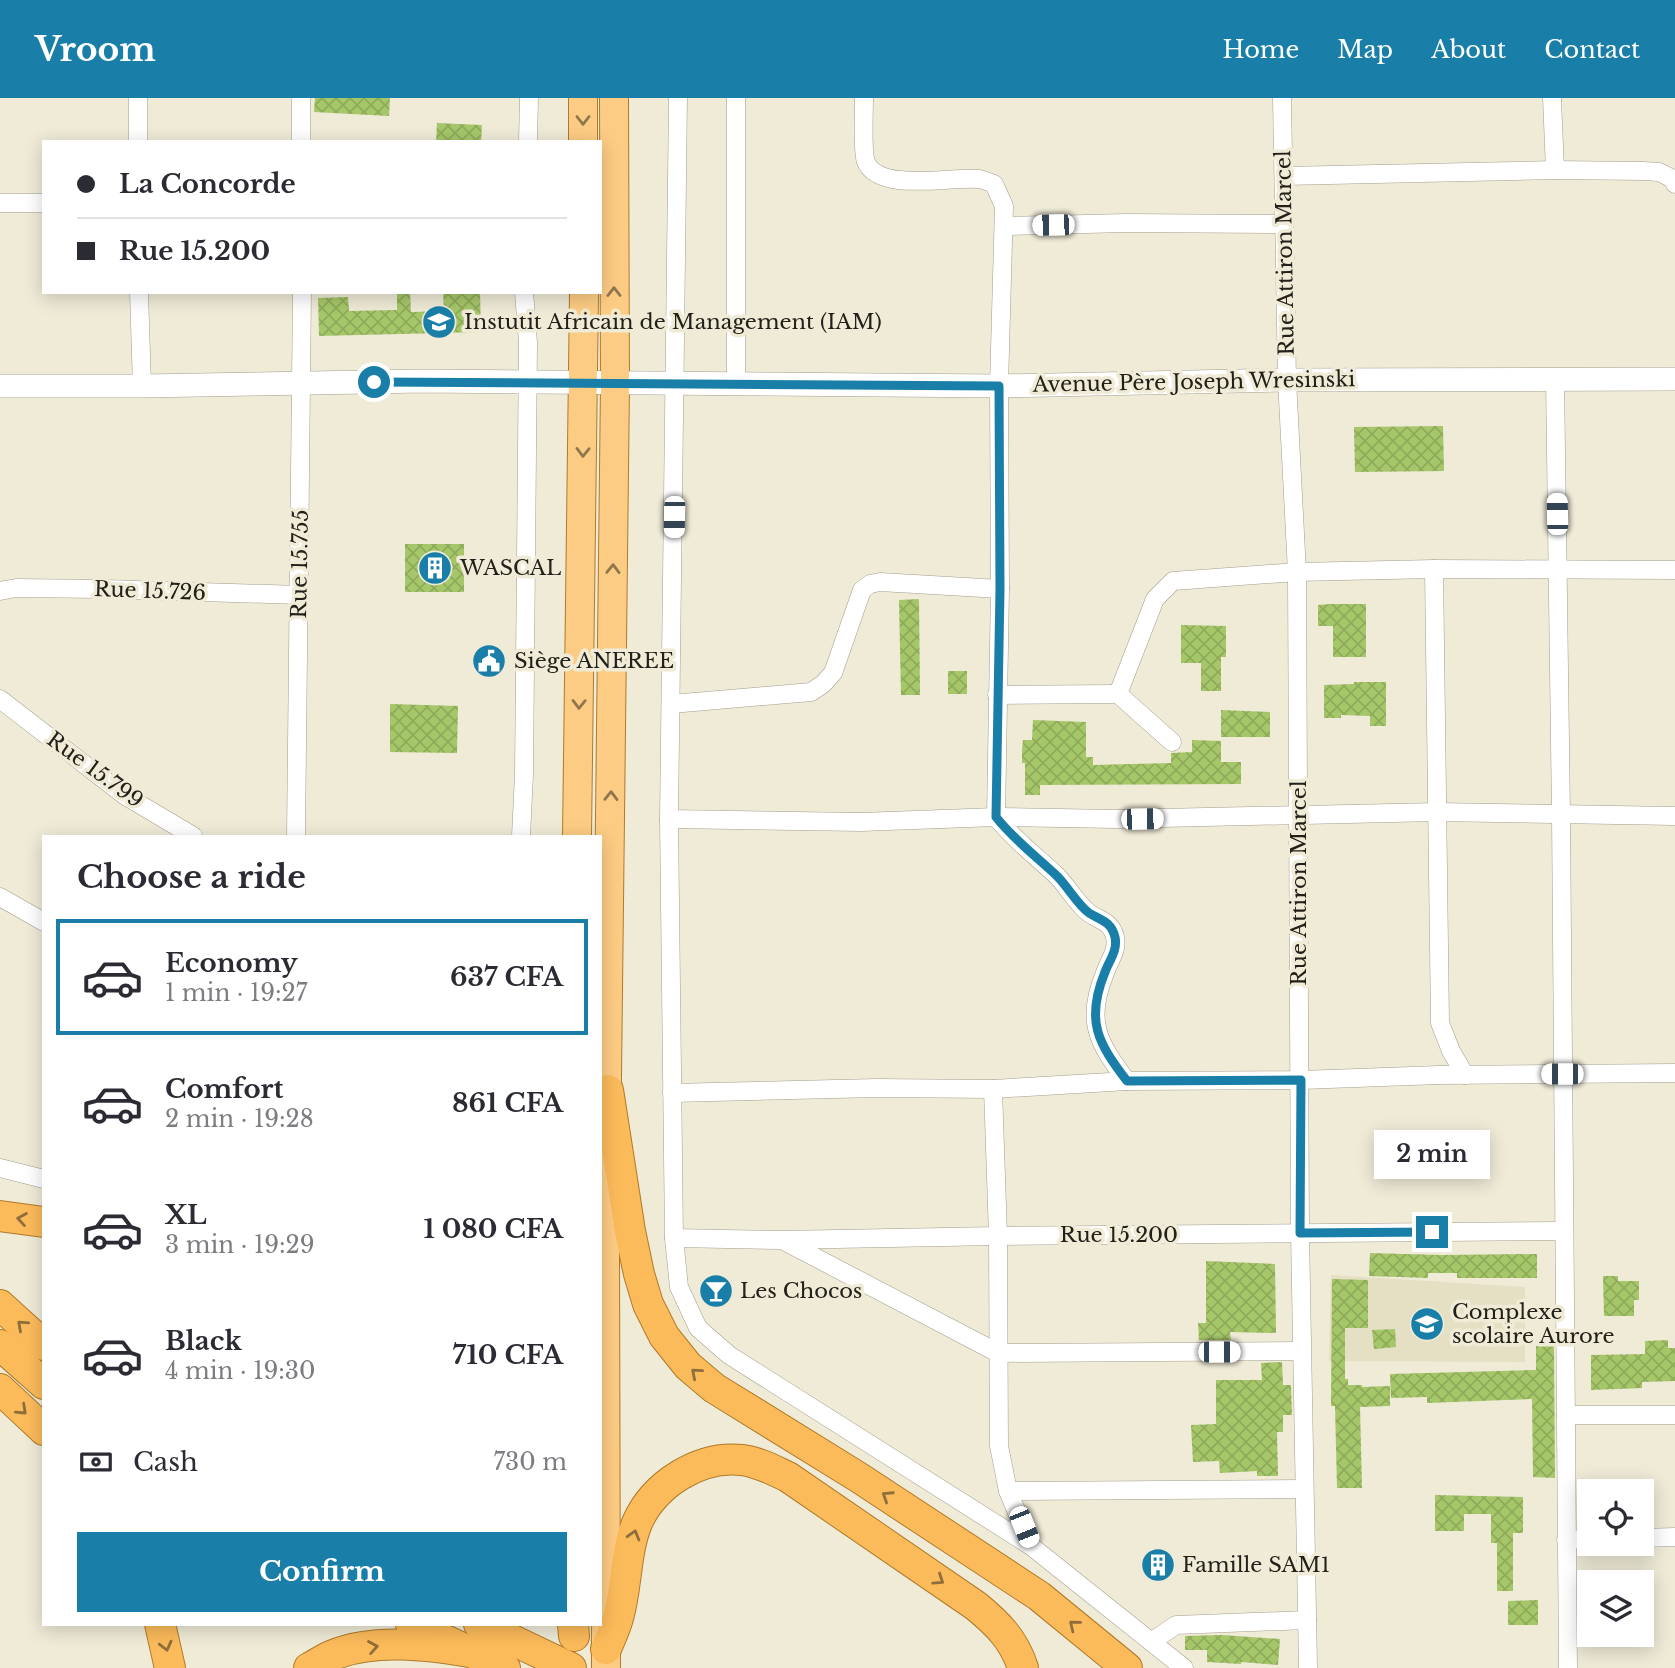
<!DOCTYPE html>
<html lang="en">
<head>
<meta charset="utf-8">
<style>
	:root { --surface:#fff; --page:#f7f7f7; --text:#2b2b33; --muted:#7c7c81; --line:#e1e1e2; --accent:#197fa9 }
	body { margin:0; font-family:"Libre Baskerville",serif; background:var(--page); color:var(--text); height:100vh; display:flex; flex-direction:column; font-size:26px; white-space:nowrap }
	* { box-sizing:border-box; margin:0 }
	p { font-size:23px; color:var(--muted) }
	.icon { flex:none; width:38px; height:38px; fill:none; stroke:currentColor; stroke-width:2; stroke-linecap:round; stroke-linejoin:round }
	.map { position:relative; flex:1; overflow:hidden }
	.drawer { position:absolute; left:42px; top:737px; width:560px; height:791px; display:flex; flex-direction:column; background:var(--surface); border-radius:0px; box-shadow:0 4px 18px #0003 }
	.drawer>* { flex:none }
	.hud { position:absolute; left:42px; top:42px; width:560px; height:154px; border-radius:0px; box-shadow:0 4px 18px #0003; display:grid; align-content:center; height:154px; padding:0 35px; background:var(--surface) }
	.tools { position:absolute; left:1577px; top:1381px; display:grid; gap:14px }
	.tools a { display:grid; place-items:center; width:77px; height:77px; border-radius:0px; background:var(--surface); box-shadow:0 4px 18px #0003; font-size:35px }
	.end { position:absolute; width:32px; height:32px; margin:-16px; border:9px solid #197fa9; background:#fff; box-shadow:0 0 0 4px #fff }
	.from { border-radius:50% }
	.bubble { position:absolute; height:49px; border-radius:0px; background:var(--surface); box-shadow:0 4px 18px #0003; font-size:23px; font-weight:700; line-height:49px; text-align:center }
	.car { position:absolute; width:21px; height:42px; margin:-21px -10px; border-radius:9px; box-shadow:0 0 5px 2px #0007; background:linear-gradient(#fff 24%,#345 0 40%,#fff 0 76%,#345 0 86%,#fff 0) }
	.hud b { display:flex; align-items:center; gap:24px; height:66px; font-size:26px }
	.hud b+b { border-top:2px solid var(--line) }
	.hud i { width:18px; height:18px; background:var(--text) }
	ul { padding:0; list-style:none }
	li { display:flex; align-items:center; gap:21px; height:116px; margin:0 14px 10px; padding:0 21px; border:4px solid transparent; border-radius:0px }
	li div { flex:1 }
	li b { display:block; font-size:26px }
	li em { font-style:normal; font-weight:700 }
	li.selected { border-color:var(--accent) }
	li>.icon { width:63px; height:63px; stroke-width:1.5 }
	h2 { padding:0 35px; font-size:32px; line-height:84px }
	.pay { display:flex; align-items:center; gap:18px; height:77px; padding:0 35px; font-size:26px }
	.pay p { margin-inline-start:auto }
	.button { display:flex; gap:14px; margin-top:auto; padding:14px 35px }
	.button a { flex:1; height:80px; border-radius:0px; background:var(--accent); color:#fff; font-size:28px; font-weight:700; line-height:80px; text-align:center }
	header { display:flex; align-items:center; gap:42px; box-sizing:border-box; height:98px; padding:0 35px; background:var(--accent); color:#fff }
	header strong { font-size:33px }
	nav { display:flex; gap:38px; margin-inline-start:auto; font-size:24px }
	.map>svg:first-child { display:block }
	.built { fill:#e5dfc4 }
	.building { fill:url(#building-cross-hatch) }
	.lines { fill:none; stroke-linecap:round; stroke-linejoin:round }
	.minor-casing { stroke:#a29e8b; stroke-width:19 }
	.tertiary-casing { stroke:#a29e8b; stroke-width:24 }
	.primary-casing { stroke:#af7a29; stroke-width:30 }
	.trunk-casing { stroke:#af7a29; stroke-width:32 }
	.minor { stroke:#fff; stroke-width:18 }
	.tertiary { stroke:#fff; stroke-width:23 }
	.primary { stroke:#fdcc84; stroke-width:28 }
	.trunk { stroke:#fcbb5b; stroke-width:30 }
	.oneway { stroke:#8f764e }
	.oneway2 { stroke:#8e6e3a }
	.route { stroke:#197fa9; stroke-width:9 }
	.labels { text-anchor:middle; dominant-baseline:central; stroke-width:7; stroke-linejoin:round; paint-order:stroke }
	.street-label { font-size:21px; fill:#212019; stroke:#efebd7 }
	.poi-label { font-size:21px; fill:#212019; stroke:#efebd7; text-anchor:start }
</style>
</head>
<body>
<header>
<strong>Vroom</strong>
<nav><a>Home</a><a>Map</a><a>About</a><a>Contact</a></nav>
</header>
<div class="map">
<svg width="1675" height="1570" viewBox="0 0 1675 1570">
	<defs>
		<pattern id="building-cross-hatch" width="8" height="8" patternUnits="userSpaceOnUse" patternTransform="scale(1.75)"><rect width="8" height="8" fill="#a6c769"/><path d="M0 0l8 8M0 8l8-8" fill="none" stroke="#8fab5a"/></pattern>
	</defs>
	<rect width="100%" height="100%" fill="#efebd7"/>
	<polygon class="built" points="1331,1177 1525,1189 1525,1264 1329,1263"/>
	<g class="building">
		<polygon points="315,0 390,0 389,18 314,14"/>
		<polygon points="437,25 482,27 481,44 436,44"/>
		<polygon points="397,194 410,194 411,214 444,213 443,194 480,194 481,234 319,238 318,200 348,199 349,213 397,212"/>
		<polygon points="1443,328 1444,373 1355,374 1354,329"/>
		<rect x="405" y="446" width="59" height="48"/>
		<polygon points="919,501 920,597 901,597 899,502"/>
		<polygon points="1329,506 1366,506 1366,559 1333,559 1333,528 1318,528 1318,507"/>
		<polygon points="1181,527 1226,528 1226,559 1221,559 1221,593 1201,593 1201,565 1181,565"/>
		<rect x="948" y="573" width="19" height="23"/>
		<polygon points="1354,584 1386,584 1386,628 1370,628 1370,618 1341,617 1341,620 1324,620 1324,587 1354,586"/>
		<polygon points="390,606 458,608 457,655 390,654"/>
		<polygon points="1221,612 1270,614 1270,639 1221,639"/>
		<polygon points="1033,622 1086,624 1086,659 1093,659 1093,667 1171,665 1171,655 1192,654 1192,642 1221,643 1221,664 1241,664 1241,686 1040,687 1040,697 1025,697 1025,665 1022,665 1022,652 1023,642 1032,642"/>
		<polygon points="1370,1155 1441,1157 1537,1156 1537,1180 1457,1180 1457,1175 1428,1175 1428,1180 1369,1178"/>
		<polygon points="1206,1163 1275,1166 1276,1235 1230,1234 1231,1242 1199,1242 1198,1225 1206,1225"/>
		<polygon points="1603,1178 1618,1178 1618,1183 1639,1183 1639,1202 1634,1202 1634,1218 1604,1218"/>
		<polygon points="1332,1181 1368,1182 1368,1230 1345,1230 1345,1281 1348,1281 1348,1287 1362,1287 1362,1289 1390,1288 1390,1308 1360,1309 1362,1390 1337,1390 1335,1308 1331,1308"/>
		<polygon points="1395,1231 1396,1249 1374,1251 1372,1232"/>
		<polygon points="1668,1242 1668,1250 1675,1250 1675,1283 1642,1284 1642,1290 1591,1292 1591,1257 1645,1256 1645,1243"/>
		<polygon points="1536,1248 1554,1248 1555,1380 1533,1379 1532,1301 1427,1305 1427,1299 1391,1300 1390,1276 1536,1272"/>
		<polygon points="1282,1264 1283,1287 1291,1287 1292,1317 1283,1317 1283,1334 1277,1334 1278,1378 1257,1378 1257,1373 1220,1375 1219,1363 1193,1364 1191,1327 1216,1326 1216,1282 1262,1282 1261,1265"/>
		<polygon points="1435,1397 1523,1399 1523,1435 1513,1435 1513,1493 1497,1493 1497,1445 1491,1445 1491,1416 1464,1416 1464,1433 1435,1433"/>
		<polygon points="1155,1453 1172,1462 1160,1482 1144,1472"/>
		<polygon points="1538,1502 1538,1527 1508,1527 1508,1503"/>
		<polygon points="1222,1537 1280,1541 1278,1567 1241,1564 1241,1566 1207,1564 1207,1552 1185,1552 1185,1538"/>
	</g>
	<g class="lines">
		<g class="minor-casing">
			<g id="minor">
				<polyline points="301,0 301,44"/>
				<polyline points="678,0 669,721 674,1140 679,1189 698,1230 729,1257 1031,1448 1184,1570"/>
				<polyline points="736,0 736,286"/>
				<path d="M 864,0 C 864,14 862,54 866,64 C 879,95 953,78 979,81 C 984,82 989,84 994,86 L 1004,108 L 999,288 L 1000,491 L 996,719 C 1014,742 1036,758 1057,778 C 1068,789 1077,806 1089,815 C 1100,823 1111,823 1115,839 C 1118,852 1109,863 1105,875 C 1085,923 1098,945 1127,983"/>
				<polyline points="1282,0 1287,282 1297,474 1300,1135 1308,1570"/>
				<polyline points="1552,0 1555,72"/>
				<polyline points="138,44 138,0"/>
				<polyline points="528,44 529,0"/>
				<polyline points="1284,78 1555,72 1643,73 1659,74 1673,81 1675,86"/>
				<polyline points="0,105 44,105"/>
				<polyline points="1004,128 1126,125 1283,126"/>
				<polyline points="139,194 142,288"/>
				<polyline points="1555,280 1561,717 1568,1570"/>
				<polyline points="1434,471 1440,925 1451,953 1465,977"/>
				<polyline points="0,493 16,490 104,491 300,497"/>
				<polyline points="997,597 1118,596"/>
				<polyline points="0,601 124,697 193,738"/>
				<polyline points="671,606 811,594 823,586 833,575 862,492 870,486 880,484 1000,491"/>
				<polyline points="1172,644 1118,596 1155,501 1173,483 1297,474 1434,471 1675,472"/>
				<polyline points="669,721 861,724 996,719 1116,721 1437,714 1675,718"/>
				<polyline points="296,738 302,194"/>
				<polyline points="521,738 524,676 528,245 524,194"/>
				<polyline points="0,799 44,824"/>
				<polyline points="993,991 998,1138 999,1348 1008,1393 1031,1448"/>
				<polyline points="672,995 877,990 993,991 1127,983 1301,982 1439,977 1675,975"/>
				<polyline points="0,1070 44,1081"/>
				<polyline points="674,1140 782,1142 998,1138 1564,1133"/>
				<polyline points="786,1144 998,1255 1301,1253"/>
				<polyline points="1566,1317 1675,1317"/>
				<polyline points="1008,1393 1303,1391"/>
				<polyline points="1642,1440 1675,1439"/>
				<polyline points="1566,1442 1589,1441"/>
				<polyline points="1151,1544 1176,1527 1307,1522"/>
			</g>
		</g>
		<g class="tertiary-casing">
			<polyline id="tertiary" points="0,288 142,288 422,283 999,288 1287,282 1675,281"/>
		</g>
		<g class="primary-casing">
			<g id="primary">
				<polyline points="583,0 583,44"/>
				<polyline points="577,738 584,194"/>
				<polyline points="606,1570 605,1151 615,286 614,0"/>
			</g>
		</g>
		<g class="trunk-casing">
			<g id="trunk">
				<polyline points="608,992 630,1133 639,1176 648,1206 664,1238 688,1268 714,1290 858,1379 1039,1498 1127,1570"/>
				<polyline points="0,1118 44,1124"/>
				<polyline points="0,1207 44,1247"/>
				<polyline points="0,1247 44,1286"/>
				<polyline points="0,1291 44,1332"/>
				<polyline points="160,1526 170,1570"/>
				<polyline points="411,1526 505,1570"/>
				<polyline points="479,1526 571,1570"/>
				<polyline points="573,1526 574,1538"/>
				<path d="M 606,1551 C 610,1541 615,1531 618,1520 C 627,1489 625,1455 637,1425 C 654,1386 700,1357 742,1362 C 759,1364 773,1372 788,1379 L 976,1508 C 998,1526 1014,1542 1023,1570"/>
				<path d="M 309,1570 C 317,1566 325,1560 333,1557 C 374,1540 428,1547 470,1554"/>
			</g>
		</g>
		<use href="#minor" class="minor"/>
		<use href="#tertiary" class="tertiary"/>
		<use href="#primary" class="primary"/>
		<use href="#trunk" class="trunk"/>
	</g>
	<defs><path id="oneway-chevron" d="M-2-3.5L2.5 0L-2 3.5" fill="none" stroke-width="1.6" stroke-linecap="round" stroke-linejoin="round" transform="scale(1.75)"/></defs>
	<g class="oneway">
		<use href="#oneway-chevron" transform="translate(583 22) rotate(90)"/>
		<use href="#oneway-chevron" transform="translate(614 194) rotate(-90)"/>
		<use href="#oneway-chevron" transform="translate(583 354) rotate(91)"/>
		<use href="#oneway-chevron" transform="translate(613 471) rotate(-89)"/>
		<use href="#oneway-chevron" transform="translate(579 606) rotate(91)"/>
		<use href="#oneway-chevron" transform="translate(611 698) rotate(-89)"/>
	</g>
	<g class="oneway2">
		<use href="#oneway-chevron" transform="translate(22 1121) rotate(-171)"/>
		<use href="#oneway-chevron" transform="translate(22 1227) rotate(-138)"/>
		<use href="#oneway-chevron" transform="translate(696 1275) rotate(-139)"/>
		<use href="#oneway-chevron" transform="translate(22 1312) rotate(43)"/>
		<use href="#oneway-chevron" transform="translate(887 1398) rotate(-147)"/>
		<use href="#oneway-chevron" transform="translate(634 1437) rotate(-74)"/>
		<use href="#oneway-chevron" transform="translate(939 1482) rotate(34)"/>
		<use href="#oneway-chevron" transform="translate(1074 1527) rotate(-141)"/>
		<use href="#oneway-chevron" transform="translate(166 1548) rotate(76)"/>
		<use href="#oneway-chevron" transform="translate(373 1549) rotate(-10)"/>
	</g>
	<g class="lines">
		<path class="route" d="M 374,284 L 999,288 L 1000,491 L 996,719 C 1014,742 1036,758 1057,778 C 1068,789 1077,806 1089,815 C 1100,822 1111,823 1115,839 C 1118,852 1109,863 1105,874 C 1085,923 1098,945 1127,983 L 1301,982 L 1300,1135 L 1432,1134"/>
	</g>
	<defs>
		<g id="university-disc" transform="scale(1.75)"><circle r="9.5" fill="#197fa9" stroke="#efebd7"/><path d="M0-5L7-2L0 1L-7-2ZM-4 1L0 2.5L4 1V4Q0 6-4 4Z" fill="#fff"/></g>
		<g id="building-disc" transform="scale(1.75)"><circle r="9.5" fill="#197fa9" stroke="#efebd7"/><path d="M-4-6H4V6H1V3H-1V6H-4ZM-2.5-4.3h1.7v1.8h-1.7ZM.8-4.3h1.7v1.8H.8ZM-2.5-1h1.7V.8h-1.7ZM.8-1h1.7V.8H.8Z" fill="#fff"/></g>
		<g id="civic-disc" transform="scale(1.75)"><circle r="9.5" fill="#197fa9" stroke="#efebd7"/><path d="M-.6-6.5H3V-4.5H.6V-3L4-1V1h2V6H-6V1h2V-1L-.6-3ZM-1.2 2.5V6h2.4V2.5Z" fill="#fff"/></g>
		<g id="bar-disc" transform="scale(1.75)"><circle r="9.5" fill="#197fa9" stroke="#efebd7"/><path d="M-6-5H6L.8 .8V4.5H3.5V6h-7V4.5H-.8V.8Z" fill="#fff"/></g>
		<g id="school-disc" transform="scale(1.75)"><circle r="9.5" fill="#197fa9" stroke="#efebd7"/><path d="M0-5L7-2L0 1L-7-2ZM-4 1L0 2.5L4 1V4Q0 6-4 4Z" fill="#fff"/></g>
	</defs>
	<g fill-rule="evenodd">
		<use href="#university-disc" x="439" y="224"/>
		<use href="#building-disc" x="435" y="470"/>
		<use href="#civic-disc" x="489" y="563"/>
		<use href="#bar-disc" x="716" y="1193"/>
		<use href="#school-disc" x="1427" y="1226"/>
		<use href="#building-disc" x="1158" y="1467"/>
	</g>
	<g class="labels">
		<g class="street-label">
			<text transform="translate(1285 155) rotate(-91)">Rue Attiron Marcel</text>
			<text transform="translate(1194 284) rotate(-1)">Avenue Père Joseph Wresinski</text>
			<text transform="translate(300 466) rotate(-89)">Rue 15.755</text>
			<text transform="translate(150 493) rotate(2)">Rue 15.726</text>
			<text transform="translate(95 672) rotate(36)">Rue 15.799</text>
			<text transform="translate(1299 785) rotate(-90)">Rue Attiron Marcel</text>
			<text x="1119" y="1137">Rue 15.200</text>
		</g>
		<g class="poi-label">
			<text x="464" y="224">Instutit Africain de Management (IAM)</text>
			<text x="460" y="470">WASCAL</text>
			<text x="514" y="563">Siège ANEREE</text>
			<text x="740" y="1193">Les Chocos</text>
			<text x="1452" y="1214">Complexe<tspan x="1452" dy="24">scolaire Aurore</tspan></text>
			<text x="1182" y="1467">Famille SAM1</text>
		</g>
	</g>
</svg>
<div class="tools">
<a><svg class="icon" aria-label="locate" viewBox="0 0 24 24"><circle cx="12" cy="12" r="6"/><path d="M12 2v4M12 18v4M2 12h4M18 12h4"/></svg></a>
<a><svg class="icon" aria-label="layers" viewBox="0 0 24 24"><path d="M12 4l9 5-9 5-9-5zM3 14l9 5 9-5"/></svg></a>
</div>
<i class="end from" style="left:374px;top:284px"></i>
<i class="end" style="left:1432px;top:1134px"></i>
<div class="bubble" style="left:1374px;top:1032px;width:116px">2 min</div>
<i class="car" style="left:1053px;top:127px;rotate:269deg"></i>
<i class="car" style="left:1557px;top:416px;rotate:359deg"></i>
<i class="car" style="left:674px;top:419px;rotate:181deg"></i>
<i class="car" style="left:1142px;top:721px;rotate:89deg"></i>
<i class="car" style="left:1562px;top:976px;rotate:270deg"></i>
<i class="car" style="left:1219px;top:1254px;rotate:90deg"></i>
<i class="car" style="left:1024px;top:1429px;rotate:158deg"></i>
<div class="hud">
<b><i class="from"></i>La Concorde</b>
<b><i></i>Rue 15.200</b>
</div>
<section class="drawer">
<h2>Choose a ride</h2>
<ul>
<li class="selected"><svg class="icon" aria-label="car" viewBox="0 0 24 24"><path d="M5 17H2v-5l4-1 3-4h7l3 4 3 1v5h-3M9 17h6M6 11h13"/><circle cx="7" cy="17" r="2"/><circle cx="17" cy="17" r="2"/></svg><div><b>Economy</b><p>1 min · 19:27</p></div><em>637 CFA</em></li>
<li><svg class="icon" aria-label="car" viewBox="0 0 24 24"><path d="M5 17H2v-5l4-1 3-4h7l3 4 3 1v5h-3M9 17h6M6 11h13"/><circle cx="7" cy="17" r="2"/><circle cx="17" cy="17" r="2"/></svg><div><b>Comfort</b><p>2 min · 19:28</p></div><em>861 CFA</em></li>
<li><svg class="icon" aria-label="car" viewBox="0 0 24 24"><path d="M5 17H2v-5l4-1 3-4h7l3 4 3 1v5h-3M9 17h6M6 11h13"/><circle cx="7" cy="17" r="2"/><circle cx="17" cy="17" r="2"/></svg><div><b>XL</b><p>3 min · 19:29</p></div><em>1 080 CFA</em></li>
<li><svg class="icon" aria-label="car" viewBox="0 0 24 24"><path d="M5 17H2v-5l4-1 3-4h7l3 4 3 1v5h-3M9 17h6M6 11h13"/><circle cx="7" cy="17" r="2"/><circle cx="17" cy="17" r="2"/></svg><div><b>Black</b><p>4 min · 19:30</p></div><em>710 CFA</em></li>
</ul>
<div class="pay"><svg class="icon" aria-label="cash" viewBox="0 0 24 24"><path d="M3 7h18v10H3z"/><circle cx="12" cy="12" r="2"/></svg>Cash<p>730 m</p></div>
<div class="button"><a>Confirm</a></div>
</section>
</div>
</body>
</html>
